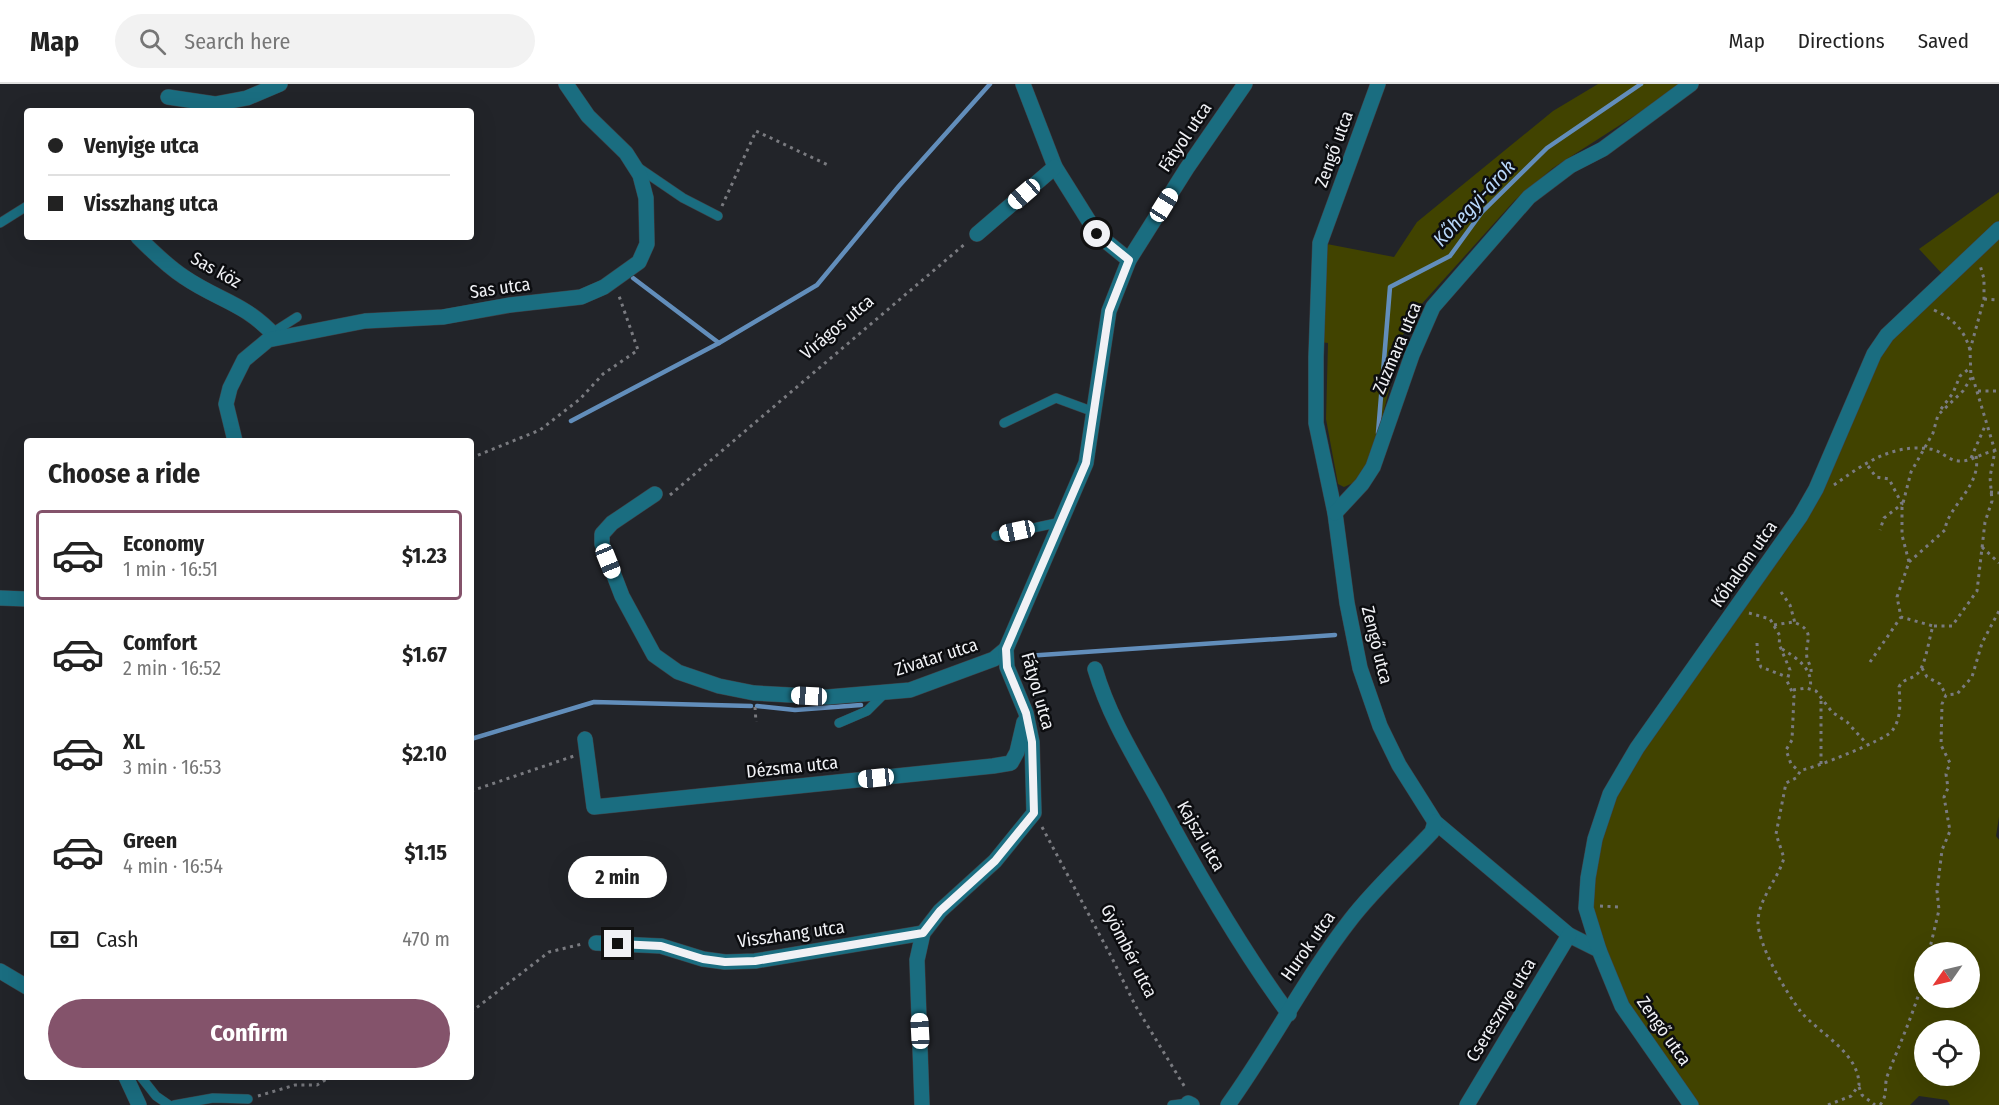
<!DOCTYPE html>
<html lang="en">
<head>
<meta charset="utf-8">
<style>
	:root { --surface:#fff; --page:#f2f2f2; --text:#222; --muted:#767676; --line:#e0e0e0; --accent:#84536b }
	body { margin:0; font-family:"Fira Sans Condensed",sans-serif; background:var(--page); color:var(--text); height:100vh; display:flex; flex-direction:column; font-size:22px; white-space:nowrap }
	* { box-sizing:border-box; margin:0 }
	p { font-size:20px; color:var(--muted) }
	.icon { flex:none; width:33px; height:33px; fill:none; stroke:currentColor; stroke-width:2; stroke-linecap:round; stroke-linejoin:round }
	.map { position:relative; flex:1; overflow:hidden }
	.side { position:absolute; left:24px; top:354px; width:450px; height:642px; display:flex; flex-direction:column; background:var(--surface); border-radius:6px; box-shadow:0 6px 24px #0002 }
	.side>* { flex:none }
	.hud { position:absolute; left:24px; top:24px; width:450px; height:132px; border-radius:6px; box-shadow:0 6px 24px #0002; display:grid; align-content:center; height:132px; padding:0 24px; background:var(--surface) }
	.needle { width:39px; rotate:236deg }
	.controls { position:absolute; left:1914px; top:858px; display:grid; gap:12px }
	.controls a { display:grid; place-items:center; width:66px; height:66px; border-radius:50%; background:var(--surface); box-shadow:0 6px 24px #0002; font-size:30px }
	.end { position:absolute; width:27px; height:27px; margin:-14px; border:8px solid #f0f1f5; background:#111; box-shadow:0 0 0 3px #111 }
	.from { border-radius:50% }
	.bubble { position:absolute; height:42px; border-radius:21px; background:var(--surface); box-shadow:0 6px 24px #0002; font-size:20px; font-weight:700; line-height:42px; text-align:center }
	.car { position:absolute; width:18px; height:36px; margin:-18px -9px; border-radius:8px; box-shadow:0 0 4px 2px #0007; background:linear-gradient(#fff 24%,#345 0 40%,#fff 0 76%,#345 0 86%,#fff 0) }
	.hud b { display:flex; align-items:center; gap:21px; height:57px; font-size:22px }
	.hud b+b { border-top:2px solid var(--line) }
	.hud i { width:15px; height:15px; background:var(--text) }
	ul { padding:0; list-style:none }
	li { display:flex; align-items:center; gap:18px; height:90px; margin:0 12px 9px; padding:0 12px; border:3px solid transparent; border-radius:6px }
	li div { flex:1 }
	li b { display:block; font-size:22px }
	li em { font-style:normal; font-weight:700 }
	li.on { border-color:var(--accent) }
	li>.icon { width:54px; height:54px; stroke-width:1.5 }
	h2 { padding:0 24px; font-size:27px; line-height:72px }
	.pay { display:flex; align-items:center; gap:15px; height:66px; padding:0 24px; font-size:22px }
	.pay p { margin-inline-start:auto }
	.primary-button { display:flex; gap:12px; margin-top:auto; padding:12px 24px }
	.primary-button a { flex:1; height:69px; border-radius:36px; background:var(--accent); color:#fff; font-size:24px; font-weight:700; line-height:69px; text-align:center }
	header { display:flex; align-items:center; gap:36px; box-sizing:border-box; height:84px; padding:0 30px; background:var(--surface); border-bottom:2px solid var(--line) }
	header strong { font-size:28px }
	nav { display:flex; gap:33px; margin-inline-start:auto; font-size:21px }
	.search { width:420px; height:54px; background:var(--page); display:flex; align-items:center; gap:15px; box-sizing:border-box; padding:0 21px; border-radius:33px; color:var(--muted); font-size:22px }
	.map>svg:first-child { display:block }
	.green { fill:#414300; fill-rule:evenodd }
	.lines { fill:none; stroke-linecap:round; stroke-linejoin:round }
	.stream { stroke:#628ebb; stroke-width:4.5 }
	.lane-casing { stroke:#3f4146; stroke-width:10 }
	.street-casing { stroke:#3f4146; stroke-width:16 }
	.path { stroke:#7a7b80; stroke-width:3; stroke-dasharray:3 4.5; stroke-linecap:butt }
	.lane { stroke:#1a6d80; stroke-width:9 }
	.street { stroke:#1a6d80; stroke-width:15 }
	.route { stroke:#f0f1f5; stroke-width:8 }
	.labels { text-anchor:middle; dominant-baseline:central; stroke-width:5; stroke-linejoin:round; paint-order:stroke }
	.street-label { font-size:18px; fill:#f0f1f5; stroke:#0c0d10 }
	.water-label { font-size:20px; font-style:italic; fill:#b8d7fa; stroke:#0c0d10 }
</style>
</head>
<body>
<header>
<strong>Map</strong>
<div class="search"><svg class="icon" aria-label="search" viewBox="0 0 24 24"><circle cx="10" cy="10" r="6"/><path d="M15 15l6 6"/></svg>Search here</div>
<nav><a>Map</a><a>Directions</a><a>Saved</a></nav>
</header>
<div class="map">
<svg width="1999" height="1021" viewBox="0 0 1999 1021">
	<rect width="100%" height="100%" fill="#222429"/>
	<g class="green">
		<polygon points="1598,0 1684,0 1553,84 1515,116 1419,223 1403,251 1370,381 1355,398 1344,403 1338,400 1326,335 1328,259 1320,258 1327,160 1394,173 1417,138 1553,27"/>
		<path d="M 1999,108 L 1999,733 L 1996,752 L 1999,756 L 1999,1021 L 1950,1021 L 1947,1016 L 1919,1012 L 1910,1021 L 1691,1021 L 1660,979 L 1599,866 L 1588,794 L 1610,710 L 1778,467 L 1874,270 L 1946,194 L 1919,165 ZM 1924,868 L 1970,868 L 1970,914 L 1924,914 ZM 1924,946 L 1970,946 L 1970,992 L 1924,992 Z"/>
	</g>
	<g class="lines">
		<g class="stream">
			<polyline points="633,194 719,259"/>
			<polyline points="571,337 719,259 817,201 899,102 990,0"/>
			<polyline points="1378,349 1390,203 1450,172 1482,128 1547,64 1641,0"/>
			<polyline points="1026,572 1335,551"/>
			<polyline points="757,622 795,626 861,621"/>
			<polyline points="471,655 594,618 751,622"/>
		</g>
		<g class="lane-casing">
			<g id="lane">
				<polyline points="636,82 683,114 718,132"/>
				<polyline points="0,139 27,122"/>
				<polyline points="272,249 297,233"/>
				<polyline points="1004,339 1056,314 1094,328"/>
				<polyline points="996,452 1061,438"/>
				<polyline points="839,639 867,627 886,608"/>
				<polyline points="141,993 156,1012 169,1021"/>
				<polyline points="174,1021 213,1014 248,1015"/>
				<polyline points="1172,1021 1188,1019"/>
			</g>
		</g>
		<g class="street-casing">
			<g id="street">
				<polyline points="1023,0 1055,83 1097,150 1129,176"/>
				<polyline points="1378,0 1320,159 1316,273 1316,339 1335,429 1347,519 1360,584 1380,642 1399,681 1435,738 1569,851 1599,866 1622,922 1691,1021"/>
				<polyline points="168,13 215,20 247,14 280,0"/>
				<polyline points="977,150 1055,83"/>
				<path d="M 138,153 C 152,167 167,182 184,193 C 219,217 244,218 276,253"/>
				<polyline points="235,357 226,320 230,304 244,276 268,256 365,237 443,233 510,221 581,213 604,203 639,178 647,160 646,114 640,91 626,69 588,32 566,0"/>
				<polyline points="655,410 612,439 602,450 602,460 622,512 654,571 678,588 719,602 754,609 828,613 910,606 994,575 1006,565"/>
				<polyline points="1335,429 1362,400 1373,383 1412,271 1433,223 1529,113 1570,82 1603,65 1691,0"/>
				<polyline points="0,514 27,515"/>
				<path d="M 1095,585 C 1109,632 1132,669 1156,712 C 1196,787 1239,862 1289,930"/>
				<polyline points="585,655 594,723 993,682 1011,679 1017,668 1024,638"/>
				<polyline points="596,859 661,862 703,875 725,878 755,877 923,849"/>
				<polyline points="1599,866 1586,824 1588,794 1595,755 1610,710 1637,664 1800,433 1816,405 1874,270 1887,251 1999,145"/>
				<polyline points="0,887 27,903"/>
				<polyline points="126,993 139,1021"/>
				<polyline points="1188,1019 1192,1021"/>
				<polyline points="922,1021 917,876 923,849 940,827 995,777 1034,729 1032,658 1026,629 1007,583 1006,565 1086,379 1109,227 1129,176 1187,84 1245,0"/>
				<path d="M 1228,1021 C 1272,960 1305,894 1351,835 C 1375,804 1405,777 1432,748 L 1435,738"/>
				<polyline points="1467,1021 1569,851"/>
			</g>
		</g>
		<g class="path">
			<polyline points="722,122 756,47 830,82"/>
			<polyline points="1984,215 1999,216"/>
			<path d="M 1934,226 C 1953,235 1964,245 1970,266"/>
			<polyline points="1978,307 1999,307"/>
			<polyline points="1941,325 1953,309 1960,292 1970,284"/>
			<polyline points="471,374 540,346 580,315 603,290 638,266 618,209"/>
			<polyline points="1971,374 1985,342"/>
			<polyline points="1868,382 1876,393 1889,395 1902,420 1884,434 1880,446"/>
			<path d="M 1834,401 C 1862,381 1892,359 1930,365 C 1941,366 1948,377 1960,377 C 1971,378 1983,368 1995,367"/>
			<polyline points="1990,408 1999,409"/>
			<polyline points="670,411 966,159"/>
			<polyline points="1982,463 1999,479"/>
			<path d="M 1909,478 L 1945,446 C 1947,423 1982,402 1976,372"/>
			<polyline points="1781,508 1790,521 1795,539"/>
			<polyline points="1749,529 1770,535 1780,552 1779,560 1790,586 1787,597 1794,612 1792,656 1786,666 1791,680 1799,687"/>
			<path d="M 1774,541 L 1793,538 C 1818,547 1804,557 1807,574 C 1809,581 1813,584 1810,592"/>
			<polyline points="1934,542 1952,542 1977,507 1985,438 1992,417 1990,393 1995,367 1972,291"/>
			<polyline points="1757,559 1758,577 1761,583 1787,593"/>
			<path d="M 1782,565 C 1797,574 1814,585 1810,605"/>
			<polyline points="1870,578 1901,533 1897,513 1909,478 1902,451 1902,423 1911,388 1933,349 1938,331 1963,307 1971,294 1970,266 1984,215 1984,195 1980,181"/>
			<polyline points="1922,584 1927,593 1940,600 1946,611"/>
			<polyline points="1793,606 1806,604 1816,607 1832,628 1847,638 1867,660"/>
			<polyline points="755,623 756,638"/>
			<polyline points="1821,680 1821,613"/>
			<polyline points="471,707 574,672"/>
			<polyline points="1042,743 1112,874 1135,921 1186,1005"/>
			<polyline points="1600,822 1620,823"/>
			<polyline points="1929,868 1939,826 1937,807 1942,766 1950,747 1944,713 1948,704 1946,690 1950,679 1941,661 1942,620 1946,611 1957,610 1972,593 1982,559 1999,527"/>
			<polyline points="471,928 549,868 582,860"/>
			<polyline points="396,993 410,993"/>
			<polyline points="1859,1003 1862,1011 1875,1021"/>
			<polyline points="258,1012 295,1001 317,1001 330,993"/>
			<path d="M 1828,1021 L 1851,1012 L 1859,1001 C 1859,969 1820,950 1801,928 C 1787,910 1757,860 1758,837 C 1759,814 1777,797 1784,774 L 1776,750 L 1786,699 L 1796,694 L 1801,686 C 1813,685 1884,656 1891,648 C 1902,636 1900,617 1899,603 C 1904,593 1913,596 1918,589 C 1926,580 1929,554 1933,542 L 1901,533"/>
			<path d="M 1880,1021 C 1889,1010 1883,1002 1888,990 C 1901,957 1915,926 1924,892"/>
		</g>
		<use href="#lane" class="lane"/>
		<use href="#street" class="street"/>
	</g>
	<g class="lines">
		<polyline class="route" points="618,860 661,862 703,875 725,878 755,877 923,849 940,827 995,777 1034,729 1032,658 1026,629 1007,583 1006,565 1086,379 1109,227 1129,176 1097,150"/>
	</g>
	<g class="labels">
		<g class="street-label">
			<text transform="translate(1185 53) rotate(-56)">Fátyol utca</text>
			<text transform="translate(1334 65) rotate(-70)">Zengő utca</text>
			<text transform="translate(216 186) rotate(29)">Sas köz</text>
			<text transform="translate(500 204) rotate(-8)">Sas utca</text>
			<text transform="translate(837 243) rotate(-40)">Virágos utca</text>
			<text transform="translate(1397 264) rotate(-67)">Zúzmara utca</text>
			<text transform="translate(1744 480) rotate(-55)">Kőhalom utca</text>
			<text transform="translate(1377 561) rotate(76)">Zengő utca</text>
			<text transform="translate(936 573) rotate(-18)">Zivatar utca</text>
			<text transform="translate(1038 607) rotate(74)">Fátyol utca</text>
			<text transform="translate(792 683) rotate(-6)">Dézsma utca</text>
			<text transform="translate(1201 752) rotate(60)">Kajszi utca</text>
			<text transform="translate(791 850) rotate(-8)">Visszhang utca</text>
			<text transform="translate(1308 862) rotate(-55)">Hurok utca</text>
			<text transform="translate(1129 867) rotate(63)">Gyömbér utca</text>
			<text transform="translate(1501 926) rotate(-59)">Cseresznye utca</text>
			<text transform="translate(1664 947) rotate(55)">Zengő utca</text>
		</g>
		<g class="water-label">
			<text transform="translate(1474 119) rotate(-47)">Kőhegyi-árok</text>
		</g>
	</g>
</svg>
<div class="controls">
<a><svg class="needle" viewBox="-14 -14 28 28"><path d="M0-13l5 13h-10z" fill="#e53935"/><path d="M0 13l5-13h-10z" fill="#767676"/></svg></a>
<a><svg class="icon" aria-label="locate" viewBox="0 0 24 24"><circle cx="12" cy="12" r="6"/><path d="M12 2v4M12 18v4M2 12h4M18 12h4"/></svg></a>
</div>
<i class="end from" style="left:1097px;top:150px"></i>
<i class="end" style="left:618px;top:860px"></i>
<div class="bubble" style="left:568px;top:772px;width:99px">2 min</div>
<i class="car" style="left:1024px;top:110px;rotate:229deg"></i>
<i class="car" style="left:1164px;top:121px;rotate:32deg"></i>
<i class="car" style="left:1017px;top:447px;rotate:258deg"></i>
<i class="car" style="left:608px;top:477px;rotate:158deg"></i>
<i class="car" style="left:809px;top:612px;rotate:273deg"></i>
<i class="car" style="left:876px;top:694px;rotate:264deg"></i>
<i class="car" style="left:920px;top:947px;rotate:357deg"></i>
<div class="hud">
<b><i class="from"></i>Venyige utca</b>
<b><i></i>Visszhang utca</b>
</div>
<section class="side">
<h2>Choose a ride</h2>
<ul>
<li class="on"><svg class="icon" aria-label="car" viewBox="0 0 24 24"><path d="M5 17H2v-5l4-1 3-4h7l3 4 3 1v5h-3M9 17h6M6 11h13"/><circle cx="7" cy="17" r="2"/><circle cx="17" cy="17" r="2"/></svg><div><b>Economy</b><p>1 min · 16:51</p></div><em>$1.23</em></li>
<li><svg class="icon" aria-label="car" viewBox="0 0 24 24"><path d="M5 17H2v-5l4-1 3-4h7l3 4 3 1v5h-3M9 17h6M6 11h13"/><circle cx="7" cy="17" r="2"/><circle cx="17" cy="17" r="2"/></svg><div><b>Comfort</b><p>2 min · 16:52</p></div><em>$1.67</em></li>
<li><svg class="icon" aria-label="car" viewBox="0 0 24 24"><path d="M5 17H2v-5l4-1 3-4h7l3 4 3 1v5h-3M9 17h6M6 11h13"/><circle cx="7" cy="17" r="2"/><circle cx="17" cy="17" r="2"/></svg><div><b>XL</b><p>3 min · 16:53</p></div><em>$2.10</em></li>
<li><svg class="icon" aria-label="car" viewBox="0 0 24 24"><path d="M5 17H2v-5l4-1 3-4h7l3 4 3 1v5h-3M9 17h6M6 11h13"/><circle cx="7" cy="17" r="2"/><circle cx="17" cy="17" r="2"/></svg><div><b>Green</b><p>4 min · 16:54</p></div><em>$1.15</em></li>
</ul>
<div class="pay"><svg class="icon" aria-label="cash" viewBox="0 0 24 24"><path d="M3 7h18v10H3z"/><circle cx="12" cy="12" r="2"/></svg>Cash<p>470 m</p></div>
<div class="primary-button"><a>Confirm</a></div>
</section>
</div>
</body>
</html>
